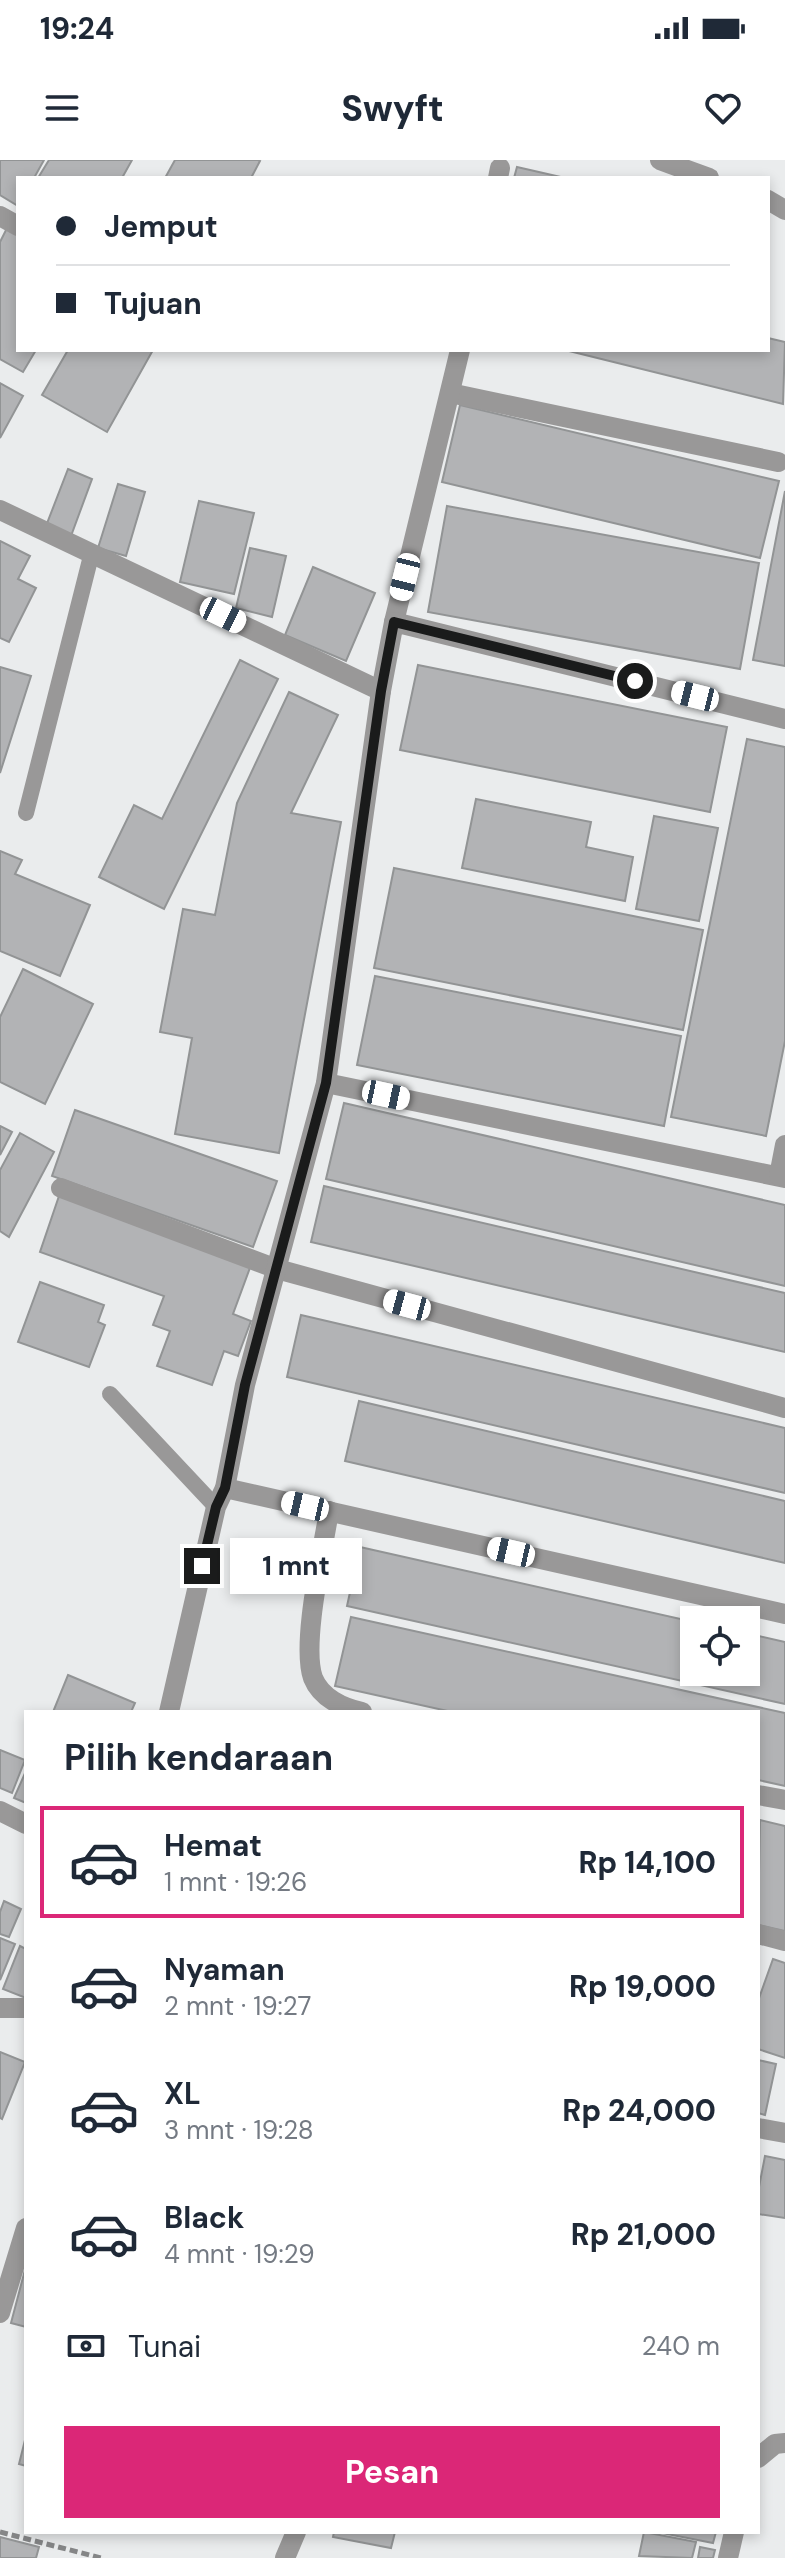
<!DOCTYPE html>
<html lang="id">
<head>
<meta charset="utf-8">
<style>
	:root { --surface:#fff; --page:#f2f2f3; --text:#1f2937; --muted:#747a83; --line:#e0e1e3; --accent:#db2777 }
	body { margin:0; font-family:"DM Sans",sans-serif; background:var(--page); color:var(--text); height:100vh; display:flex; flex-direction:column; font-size:30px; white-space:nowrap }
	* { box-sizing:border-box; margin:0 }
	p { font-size:26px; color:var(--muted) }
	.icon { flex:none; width:44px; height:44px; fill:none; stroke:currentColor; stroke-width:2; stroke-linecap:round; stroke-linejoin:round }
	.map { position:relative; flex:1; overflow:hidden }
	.details { position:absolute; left:24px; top:1550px; width:736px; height:824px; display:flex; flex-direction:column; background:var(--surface); border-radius:0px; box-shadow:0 4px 12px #0003 }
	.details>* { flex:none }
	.hud { position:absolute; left:16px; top:16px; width:754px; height:176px; border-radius:0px; box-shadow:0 4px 12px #0003; display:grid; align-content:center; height:176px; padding:0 40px; background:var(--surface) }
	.controls { position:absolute; left:680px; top:1446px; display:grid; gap:16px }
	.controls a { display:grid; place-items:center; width:80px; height:80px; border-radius:0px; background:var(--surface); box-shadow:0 4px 12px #0003; font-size:40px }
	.end { position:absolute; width:36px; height:36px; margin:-18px; border:10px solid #1a1b1b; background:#fff; box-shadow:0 0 0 4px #fff }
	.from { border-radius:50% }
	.bubble { position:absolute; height:56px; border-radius:0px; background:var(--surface); box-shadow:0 4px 12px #0003; font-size:26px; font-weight:800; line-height:56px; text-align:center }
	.car { position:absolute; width:24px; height:48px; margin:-24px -12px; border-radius:10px; box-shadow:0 0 6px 2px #0007; background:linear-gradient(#fff 24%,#345 0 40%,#fff 0 76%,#345 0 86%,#fff 0) }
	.hud b { display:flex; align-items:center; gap:28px; height:76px; font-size:30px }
	.hud b+b { border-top:2px solid var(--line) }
	.hud i { width:20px; height:20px; background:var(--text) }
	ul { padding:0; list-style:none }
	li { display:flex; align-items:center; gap:24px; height:112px; margin:0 16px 12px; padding:0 24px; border:4px solid transparent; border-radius:0px }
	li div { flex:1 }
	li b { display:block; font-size:30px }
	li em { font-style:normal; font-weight:800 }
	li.current { border-color:var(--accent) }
	li>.icon { width:72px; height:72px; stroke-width:1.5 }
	h2 { padding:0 40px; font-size:36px; line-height:96px }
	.pay { display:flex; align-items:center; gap:20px; height:88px; padding:0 40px; font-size:30px }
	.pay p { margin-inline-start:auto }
	.cta { display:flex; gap:16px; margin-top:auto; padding:16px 40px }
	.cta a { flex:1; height:92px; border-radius:0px; background:var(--accent); color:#fff; font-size:32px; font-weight:800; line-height:92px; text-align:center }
	.status { display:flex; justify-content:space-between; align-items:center; height:56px; padding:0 40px; background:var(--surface); direction:ltr }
	.status svg { height:22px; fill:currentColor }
	header { display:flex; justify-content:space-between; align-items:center; height:104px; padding:0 40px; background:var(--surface); font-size:36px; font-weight:800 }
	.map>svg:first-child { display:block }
	.building { fill:#b2b3b5; stroke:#929495; stroke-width:2 }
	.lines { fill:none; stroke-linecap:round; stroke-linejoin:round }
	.path { stroke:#858687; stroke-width:5; stroke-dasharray:8 4; stroke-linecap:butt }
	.lane { stroke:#999898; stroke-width:16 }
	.street { stroke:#999898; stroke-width:20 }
	.route { stroke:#1a1b1b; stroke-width:10 }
</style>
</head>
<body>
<div class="status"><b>19:24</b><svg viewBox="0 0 49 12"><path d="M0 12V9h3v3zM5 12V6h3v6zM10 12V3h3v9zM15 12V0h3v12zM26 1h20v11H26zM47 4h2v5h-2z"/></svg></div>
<header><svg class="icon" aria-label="menu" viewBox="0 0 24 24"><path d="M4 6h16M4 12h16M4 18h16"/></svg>Swyft<svg class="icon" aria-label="heart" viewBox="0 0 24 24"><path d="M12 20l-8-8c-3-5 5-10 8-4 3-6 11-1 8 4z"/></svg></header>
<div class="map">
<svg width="785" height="2398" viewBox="0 0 785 2398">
	<rect width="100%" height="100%" fill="#eaeced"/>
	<g class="building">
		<polygon points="0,0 44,0 34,18 18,18 18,46 0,35"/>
		<polygon points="49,0 132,0 122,18 38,18"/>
		<polygon points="175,0 258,0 260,1 251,18 165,18"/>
		<polygon points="517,7 565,18 514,18"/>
		<polygon points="7,68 18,74 18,190 36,190 23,212 0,199 0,82"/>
		<polygon points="768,178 785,182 783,244 565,190 768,190"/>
		<polygon points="68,190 153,190 107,272 42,235"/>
		<polygon points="0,223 23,236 0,278"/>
		<polygon points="460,245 779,321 760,398 442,322"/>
		<polygon points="68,309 92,319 71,376 46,366"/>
		<polygon points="118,324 145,332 126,396 98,388"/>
		<polygon points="785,331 785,506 753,500"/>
		<polygon points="199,341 254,353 234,434 180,422"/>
		<polygon points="447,346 759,403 740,509 428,452"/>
		<polygon points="0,381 30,396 18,419 36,428 9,482 0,478"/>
		<polygon points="250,388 286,396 272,457 236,448"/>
		<polygon points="313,407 375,433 346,501 285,475"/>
		<polygon points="240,500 278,519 164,749 99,717 134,645 162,659"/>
		<polygon points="418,505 727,567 710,652 400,590"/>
		<polygon points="0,507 31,516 0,613"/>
		<polygon points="289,532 338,555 291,653 341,662 279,993 175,974 192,878 160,872 183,749 215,755 237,643"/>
		<polygon points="747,579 785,587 785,881 766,976 671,957"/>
		<polygon points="476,639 591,662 586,687 633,697 625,741 462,708"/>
		<polygon points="654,656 718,668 699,761 636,749"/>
		<polygon points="0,691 22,700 15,714 90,745 60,816 0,791"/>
		<polygon points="394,708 703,770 683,870 374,808"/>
		<polygon points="23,809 93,844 45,944 0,922 0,857"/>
		<polygon points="375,816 681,876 664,966 357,905"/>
		<polygon points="344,943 785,1045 785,1126 326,1019"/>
		<polygon points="75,950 277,1021 253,1087 52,1016"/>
		<polygon points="0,966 12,972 0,995"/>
		<polygon points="20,973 54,992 9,1077 0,1071 0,1010"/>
		<polygon points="324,1026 785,1133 785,1192 311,1082"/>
		<polygon points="59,1036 251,1105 233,1154 251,1161 238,1196 224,1191 212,1225 157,1206 170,1171 153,1165 164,1136 40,1092"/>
		<polygon points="40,1122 104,1145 98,1162 105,1165 89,1207 18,1182"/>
		<polygon points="301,1155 785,1268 785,1333 287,1217"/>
		<polygon points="359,1241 785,1341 785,1403 345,1301"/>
		<polygon points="360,1387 694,1462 694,1512 746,1512 746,1473 785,1482 785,1544 347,1446"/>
		<polygon points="351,1457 785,1553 785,1626 758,1620 758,1552 452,1552 335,1526"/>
		<polygon points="68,1515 135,1543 131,1552 53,1552"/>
		<polygon points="0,1590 25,1600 12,1633 0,1628"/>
		<polygon points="26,1611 26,1643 14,1638"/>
		<polygon points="760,1660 785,1666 785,1771 758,1765"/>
		<polygon points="4,1741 21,1749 9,1777 0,1774 0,1752"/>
		<polygon points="0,1778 15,1784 0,1820"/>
		<polygon points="20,1786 26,1789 26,1838 3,1829"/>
		<polygon points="773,1799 785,1803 785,1898 758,1889 758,1841"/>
		<polygon points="0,1892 25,1902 2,1959 0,1958"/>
		<polygon points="758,1900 776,1904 765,1955 758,1953"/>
		<polygon points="765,1996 785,2000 785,2058 758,2054 758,2032"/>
		<polygon points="26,2106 26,2167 11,2163"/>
		<polygon points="26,2276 26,2306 19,2304"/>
		<polygon points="334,2372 395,2372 391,2388 333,2377"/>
		<polygon points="644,2372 696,2382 692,2398 639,2396"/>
		<polygon points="657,2372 716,2372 713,2383"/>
		<polygon points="0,2377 39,2387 36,2398 0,2398"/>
		<polygon points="700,2387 715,2390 713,2398 698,2398"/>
	</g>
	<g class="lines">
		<polyline class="path" points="0,2372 101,2398"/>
		<g class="lane">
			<polyline points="26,653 92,392"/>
			<polyline points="110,1234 216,1347"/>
		</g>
		<g class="street">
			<polyline points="660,0 709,18"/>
			<polyline points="498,18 500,8"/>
			<polyline points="768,40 785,50"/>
			<polyline points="0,56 18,66"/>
			<polyline points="450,233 778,302"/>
			<polyline points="0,350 381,531"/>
			<polyline points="394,462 460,190"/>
			<polyline points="326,923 785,1018"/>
			<polyline points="779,1016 785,985"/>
			<polyline points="61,1028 277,1109 785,1248"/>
			<polyline points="225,1328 785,1454"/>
			<path d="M 329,1351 C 323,1390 301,1484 313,1518 C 321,1538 343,1548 362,1552"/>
			<polyline points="169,1552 216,1347 225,1328 245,1225 326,923 381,531 394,462 785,559"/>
			<polyline points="758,1635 785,1640"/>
			<polyline points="0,1651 26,1664"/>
			<polyline points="758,1774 785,1781"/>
			<polyline points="0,1848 26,1848"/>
			<polyline points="758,1968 785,1973"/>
			<polyline points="0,2153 26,2068"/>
			<polyline points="758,2298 775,2284 785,2283"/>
			<polyline points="285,2398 296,2372"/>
			<polyline points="728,2398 734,2372"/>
		</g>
	</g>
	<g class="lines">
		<polyline class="route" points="202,1406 216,1347 225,1328 245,1225 326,923 381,531 394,462 635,521"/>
	</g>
</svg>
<div class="controls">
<a><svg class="icon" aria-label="locate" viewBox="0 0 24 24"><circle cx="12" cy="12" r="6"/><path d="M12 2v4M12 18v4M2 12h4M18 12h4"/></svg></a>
</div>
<i class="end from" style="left:635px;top:521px"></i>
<i class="end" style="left:202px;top:1406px"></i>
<div class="bubble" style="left:230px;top:1378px;width:132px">1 mnt</div>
<i class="car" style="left:405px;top:417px;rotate:194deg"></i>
<i class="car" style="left:223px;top:455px;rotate:116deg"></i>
<i class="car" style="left:695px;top:536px;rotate:284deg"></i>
<i class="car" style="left:386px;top:935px;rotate:102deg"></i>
<i class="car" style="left:407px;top:1145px;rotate:285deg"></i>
<i class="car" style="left:305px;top:1346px;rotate:283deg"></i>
<i class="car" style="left:511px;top:1392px;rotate:283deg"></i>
<div class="hud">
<b><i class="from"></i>Jemput</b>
<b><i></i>Tujuan</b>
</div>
<section class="details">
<h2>Pilih kendaraan</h2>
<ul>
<li class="current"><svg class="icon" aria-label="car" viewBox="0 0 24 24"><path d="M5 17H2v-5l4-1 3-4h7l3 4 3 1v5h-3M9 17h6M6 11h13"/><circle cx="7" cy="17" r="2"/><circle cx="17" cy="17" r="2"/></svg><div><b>Hemat</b><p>1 mnt · 19:26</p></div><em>Rp 14,100</em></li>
<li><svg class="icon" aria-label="car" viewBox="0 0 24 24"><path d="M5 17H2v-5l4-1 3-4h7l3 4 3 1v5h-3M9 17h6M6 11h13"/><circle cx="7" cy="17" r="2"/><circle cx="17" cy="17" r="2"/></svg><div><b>Nyaman</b><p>2 mnt · 19:27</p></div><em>Rp 19,000</em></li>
<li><svg class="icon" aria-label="car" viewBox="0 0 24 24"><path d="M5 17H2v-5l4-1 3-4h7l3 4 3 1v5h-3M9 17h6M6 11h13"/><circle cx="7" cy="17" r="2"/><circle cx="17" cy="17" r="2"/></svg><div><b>XL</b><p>3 mnt · 19:28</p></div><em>Rp 24,000</em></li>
<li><svg class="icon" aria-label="car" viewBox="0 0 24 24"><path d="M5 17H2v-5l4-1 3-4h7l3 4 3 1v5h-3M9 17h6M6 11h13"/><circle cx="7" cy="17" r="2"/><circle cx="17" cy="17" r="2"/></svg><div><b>Black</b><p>4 mnt · 19:29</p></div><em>Rp 21,000</em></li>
</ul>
<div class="pay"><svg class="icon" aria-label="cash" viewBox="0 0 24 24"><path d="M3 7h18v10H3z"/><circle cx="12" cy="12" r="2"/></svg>Tunai<p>240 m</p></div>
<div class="cta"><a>Pesan</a></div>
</section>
</div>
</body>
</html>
